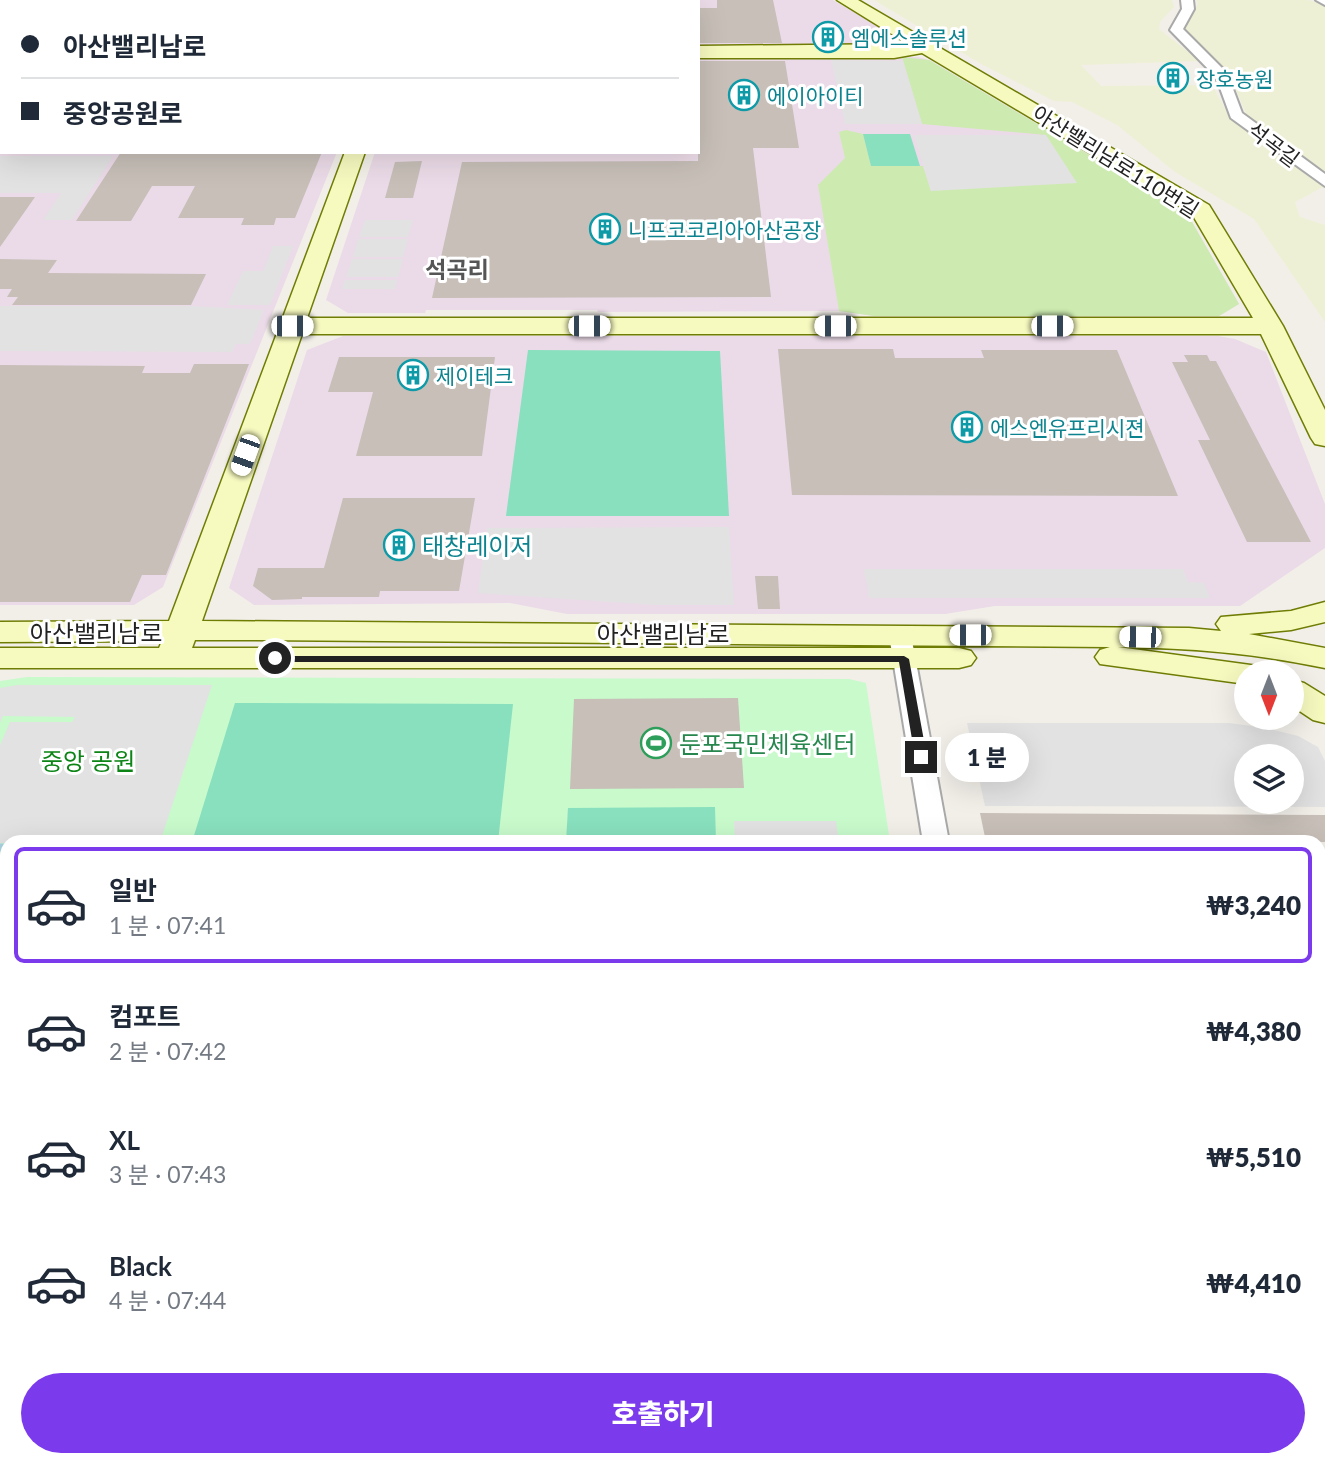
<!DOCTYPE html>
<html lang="ko">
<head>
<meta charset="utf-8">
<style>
	:root { --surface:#fff; --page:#f6f6f7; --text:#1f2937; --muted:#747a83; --line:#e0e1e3; --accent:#7c3aed }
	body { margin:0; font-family:Lato,"Noto Sans KR",sans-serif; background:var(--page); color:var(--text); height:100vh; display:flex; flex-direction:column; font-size:26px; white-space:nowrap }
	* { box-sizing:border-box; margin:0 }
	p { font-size:23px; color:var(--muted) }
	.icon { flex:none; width:38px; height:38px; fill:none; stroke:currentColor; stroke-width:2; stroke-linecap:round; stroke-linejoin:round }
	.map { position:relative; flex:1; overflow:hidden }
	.sheet { position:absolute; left:0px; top:835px; width:1326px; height:632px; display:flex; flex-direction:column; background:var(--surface); border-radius:21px 21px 0 0; box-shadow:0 7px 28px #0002 }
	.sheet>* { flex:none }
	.hud { position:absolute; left:0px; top:0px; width:700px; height:154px; box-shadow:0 7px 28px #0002; display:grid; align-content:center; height:154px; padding:0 21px; background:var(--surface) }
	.needle { width:46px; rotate:180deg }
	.buttons { position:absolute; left:1234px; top:660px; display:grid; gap:14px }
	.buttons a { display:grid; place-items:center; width:70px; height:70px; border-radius:50%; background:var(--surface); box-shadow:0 7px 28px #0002; font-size:35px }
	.end { position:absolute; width:32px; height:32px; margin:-16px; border:9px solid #222; background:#fff; box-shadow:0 0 0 4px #fff }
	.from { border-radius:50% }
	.bubble { position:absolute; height:49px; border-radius:24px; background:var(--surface); box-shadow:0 7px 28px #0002; font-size:23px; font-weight:800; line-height:49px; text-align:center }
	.car { position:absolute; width:21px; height:42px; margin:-21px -10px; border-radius:9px; box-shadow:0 0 5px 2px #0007; background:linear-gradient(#fff 24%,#345 0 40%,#fff 0 76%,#345 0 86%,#fff 0) }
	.hud b { display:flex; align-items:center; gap:24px; height:66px; font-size:26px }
	.hud b+b { border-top:2px solid var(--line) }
	.hud i { width:18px; height:18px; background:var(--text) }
	ul { padding:12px 0 0; list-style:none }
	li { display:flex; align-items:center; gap:21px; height:116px; margin:0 14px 10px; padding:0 7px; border:4px solid transparent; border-radius:10px }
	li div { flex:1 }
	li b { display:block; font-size:26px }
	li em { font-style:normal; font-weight:800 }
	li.active { border-color:var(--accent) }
	li>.icon { width:63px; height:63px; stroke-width:1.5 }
	.action { display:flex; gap:14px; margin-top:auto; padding:14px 21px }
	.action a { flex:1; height:80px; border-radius:42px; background:var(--accent); color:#fff; font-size:28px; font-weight:800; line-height:80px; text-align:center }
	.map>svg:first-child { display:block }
	.industrial { fill:#ebdbe8 }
	.farmland { fill:#eef0d5 }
	.grass { fill:#cdebb0 }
	.park { fill:#c8facc }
	.pitch { fill:#88e0be }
	.parking { fill:#e2e2e2; fill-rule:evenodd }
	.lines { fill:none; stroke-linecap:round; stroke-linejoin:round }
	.stream { stroke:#aad3df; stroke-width:9 }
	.building { fill:#c7bfb8 }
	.street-casing { stroke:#a9a9a9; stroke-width:4 }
	.secondary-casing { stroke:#707d05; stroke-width:3 }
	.street { fill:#fff; fill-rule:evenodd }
	.secondary { fill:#f7fabf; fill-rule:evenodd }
	.route { fill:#222 }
	.labels { text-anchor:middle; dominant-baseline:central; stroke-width:6; stroke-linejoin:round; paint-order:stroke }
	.far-culture-label { font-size:21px; fill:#0d838f; stroke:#fff; text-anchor:start }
	.far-street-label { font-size:21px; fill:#222; stroke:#fff }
	.far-quarter-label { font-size:23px; font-weight:bold; fill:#555; stroke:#fff }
	.culture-label { font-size:24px; fill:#0d838f; stroke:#fff; text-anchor:start }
	.street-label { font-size:24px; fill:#222; stroke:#fff }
	.leisure-label { font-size:24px; fill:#27864d; stroke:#fff; text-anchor:start }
	.park-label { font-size:24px; fill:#0c8416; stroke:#fff }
</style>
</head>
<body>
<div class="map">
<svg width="1325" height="1465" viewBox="0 0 1325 1465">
	<rect width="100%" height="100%" fill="#f2efe9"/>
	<g class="industrial">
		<polygon points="8,0 833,0 893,35 890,42 877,46 698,46 698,2 6,2"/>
		<polygon points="698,57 918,57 929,60 1170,203 1192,222 1239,304 1219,316 874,316 839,311 598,312 597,310 426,310 425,313 348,313 326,300 375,152 698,152"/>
		<polygon points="0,120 2,152 337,152 163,587 134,605 0,605"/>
		<polygon points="343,336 1218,336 1235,339 1266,352 1325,504 1325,548 1240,606 995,606 945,614 567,614 510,603 254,605 229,588 307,350"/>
	</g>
	<g class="farmland">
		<polygon points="874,0 1172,0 1174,7 1160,22 1159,29 1200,61 1081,65 1101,86 1212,85 1231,120 1325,186 1295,202 1300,217 1325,225 1325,322 1254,219 1175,172 1117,125 1072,102 1054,101 981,64"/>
		<polygon points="1196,0 1308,0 1325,5 1325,174 1248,118 1229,74 1188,38 1184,30 1198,3"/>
	</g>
	<polygon class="grass" points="902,57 929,60 1170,203 1192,222 1239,304 1219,316 874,316 839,311 818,185 845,158 839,132 846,130 863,134 871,166 923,166 931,191 1046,135 922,124"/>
	<polygon class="park" points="27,677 849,679 866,683 890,842 7,842 7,1460 983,1460 984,1465 0,1465 0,681"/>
	<g class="pitch">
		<polygon points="863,134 910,134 920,166 871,166"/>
		<polygon points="528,350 720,351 729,516 506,516"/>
		<polygon points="235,703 513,704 498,842 192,842"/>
		<polygon points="715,807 716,842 566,842 568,808"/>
	</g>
	<g class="parking">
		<polygon points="831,60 903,61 922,124 845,124"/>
		<polygon points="914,135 1046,135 1077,183 931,191"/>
		<polygon points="0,156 113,156 72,220 43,220 61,193 0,193"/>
		<polygon points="365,220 413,220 408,237 359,237"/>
		<polygon points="358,239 408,239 403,257 353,257"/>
		<polygon points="273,246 293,246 270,305 227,305 243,271 263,271"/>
		<polygon points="352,259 403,259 398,277 346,277"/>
		<polygon points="345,280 397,280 395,289 342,289"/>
		<polygon points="0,306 190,306 264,310 250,344 236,344 232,352 0,351"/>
		<polygon points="729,527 734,605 656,605 478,593 487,528"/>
		<polygon points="864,569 1183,569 1188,582 1204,583 1210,598 869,598"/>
		<polygon points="17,685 212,685 160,842 0,843 0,745 10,722 72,722 75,717 3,716 0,723 0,688"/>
		<path d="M 967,723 L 1229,723 L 1266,728 L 1298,736 L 1318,747 L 1325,761 L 1325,807 L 985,806 ZM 1246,756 L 1292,756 L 1292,802 L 1246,802 Z"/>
		<polygon points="734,821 836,821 839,842 735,842"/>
		<rect x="598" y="1460" width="334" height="5"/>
	</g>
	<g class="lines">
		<polyline class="stream" points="0,848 7,848"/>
	</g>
	<g class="building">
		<polygon points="717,0 773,0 782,43 698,43 698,8 717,8"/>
		<polygon points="698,61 785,61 799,148 753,148 771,297 432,298 462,162 698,161"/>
		<polygon points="121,152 322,152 295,218 276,218 274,225 241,225 244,218 178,218 195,186 152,186 131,221 76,221"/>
		<polygon points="422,161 413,198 385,198 395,162"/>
		<polygon points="0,197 35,197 0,247"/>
		<polygon points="0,259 57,260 48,273 206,274 191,305 12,305 18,297 7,297 12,289 0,289"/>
		<polygon points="778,349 893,349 895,358 984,358 981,350 1117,350 1178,496 792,495"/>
		<polygon points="1184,355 1207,355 1210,361 1216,361 1311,542 1247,542 1198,440 1210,440 1172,362 1188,362"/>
		<polygon points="339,357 495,357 482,456 356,456 373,392 328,392"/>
		<polygon points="194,364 249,364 166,575 142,575 130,602 0,602 0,365 145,366 142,373 190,373"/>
		<polygon points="343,498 475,498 459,591 380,591 379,597 302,597 302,599 272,600 253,586 258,568 324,568"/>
		<polygon points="755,576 778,576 780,609 758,609"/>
		<polygon points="738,698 744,788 570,789 574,699"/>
		<polygon points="980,813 1325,815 1325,842 986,842"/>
	</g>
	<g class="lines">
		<g class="street-casing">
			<g id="street">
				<polygon points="1181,0 1193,0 1194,9 1183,29 1227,73 1242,113 1325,174 1325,186 1231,118 1216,77 1170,30 1182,9"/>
				<polygon points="1316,0 1325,0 1325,5"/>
				<rect x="0" y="111" width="2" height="8"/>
				<polygon points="900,628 908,630 911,635 949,842 923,842 889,635 892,630"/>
				<rect x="1320" y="1049" width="5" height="24"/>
				<polygon points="1028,1460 1064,1460 1066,1465 1028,1465"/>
			</g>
		</g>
		<g class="secondary-casing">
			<g id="secondary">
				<path d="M 837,0 L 858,0 L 1209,205 L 1283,326 L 1325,410 L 1325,446 L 1315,444 L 1311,438 L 1261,334 L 302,334 L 202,621 L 1189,628 L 1221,631 L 1216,624 L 1221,617 L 1291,611 L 1325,602 L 1325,622 L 1291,630 L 1249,634 L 1325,648 L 1325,668 C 1253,653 1191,648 1118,647 L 1258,666 L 1262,672 L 1246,672 L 1246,684 L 1100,664 L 1095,657 L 1100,650 L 1110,647 L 256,640 L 195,640 L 192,648 L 959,648 L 971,651 L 976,658 L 971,665 L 959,668 L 0,668 L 0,648 L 159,648 L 162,641 L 0,642 L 0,622 L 169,621 L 345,152 L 365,152 L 307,318 L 1253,318 L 1192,214 L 922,53 L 894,58 L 698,58 L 698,46 L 908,44 Z"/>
				<rect x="0" y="46" width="2" height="10"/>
				<polygon points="1292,680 1304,683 1325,696 1325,723 1313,720 1292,706"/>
			</g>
		</g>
		<use href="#street" class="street"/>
		<use href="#secondary" class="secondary"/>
	</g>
	<polygon class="route" points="271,656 904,656 909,659 927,757 921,761 915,757 899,662 275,662 271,661"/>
	<defs>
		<g id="building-ring" transform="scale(1.575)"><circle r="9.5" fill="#fff" stroke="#0f9aa8" stroke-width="1.5"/><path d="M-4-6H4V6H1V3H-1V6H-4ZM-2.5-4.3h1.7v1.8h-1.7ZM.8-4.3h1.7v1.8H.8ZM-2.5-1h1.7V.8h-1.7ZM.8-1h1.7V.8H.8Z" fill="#0f9aa8"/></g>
		<g id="stadium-ring" transform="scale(1.575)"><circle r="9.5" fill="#fff" stroke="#2e9e5b" stroke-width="1.5"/><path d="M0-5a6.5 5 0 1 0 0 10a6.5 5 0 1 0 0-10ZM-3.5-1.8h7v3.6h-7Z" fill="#2e9e5b"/></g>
	</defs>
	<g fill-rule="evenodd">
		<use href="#building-ring" x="828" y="37"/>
		<use href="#building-ring" x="1173" y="78"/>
		<use href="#building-ring" x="744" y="95"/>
		<use href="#building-ring" x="605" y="229"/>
		<use href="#building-ring" x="413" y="375"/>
		<use href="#building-ring" x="967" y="427"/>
		<use href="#building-ring" x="399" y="545"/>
		<use href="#stadium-ring" x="656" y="743"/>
	</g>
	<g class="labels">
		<g class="far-culture-label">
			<text x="851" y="37">엠에스솔루션</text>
			<text x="1196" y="78">장호농원</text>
			<text x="767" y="95">에이아이티</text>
			<text x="628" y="229">니프코코리아아산공장</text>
			<text x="436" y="375">제이테크</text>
			<text x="990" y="427">에스엔유프리시젼</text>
		</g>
		<g class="far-street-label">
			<text transform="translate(1274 144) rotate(37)">석곡길</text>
			<text transform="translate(1116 161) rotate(32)">아산밸리남로110번길</text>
		</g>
		<g class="far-quarter-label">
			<text x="457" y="269">석곡리</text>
		</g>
		<g class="culture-label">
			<text x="422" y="545">태창레이저</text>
		</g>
		<g class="street-label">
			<text x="96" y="632">아산밸리남로</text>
			<text x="663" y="633">아산밸리남로</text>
		</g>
		<g class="leisure-label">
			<text x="679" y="743">둔포국민체육센터</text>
		</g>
		<g class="park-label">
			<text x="88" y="760">중앙 공원</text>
		</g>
	</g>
</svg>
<div class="buttons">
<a><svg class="needle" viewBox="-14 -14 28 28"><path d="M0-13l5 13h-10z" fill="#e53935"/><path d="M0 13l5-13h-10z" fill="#747a83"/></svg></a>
<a><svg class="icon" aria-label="layers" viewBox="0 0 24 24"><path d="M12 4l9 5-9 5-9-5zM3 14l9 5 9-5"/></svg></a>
</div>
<i class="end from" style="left:275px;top:658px"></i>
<i class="end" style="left:921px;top:757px"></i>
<div class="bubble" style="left:945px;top:733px;width:84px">1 분</div>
<i class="car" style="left:292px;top:326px;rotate:90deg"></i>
<i class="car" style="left:589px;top:326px;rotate:90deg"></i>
<i class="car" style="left:835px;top:326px;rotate:270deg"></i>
<i class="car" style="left:1052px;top:326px;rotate:90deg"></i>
<i class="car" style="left:245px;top:455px;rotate:200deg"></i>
<i class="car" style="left:970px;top:635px;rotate:270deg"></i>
<i class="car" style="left:1140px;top:637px;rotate:271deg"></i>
<div class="hud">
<b><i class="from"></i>아산밸리남로</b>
<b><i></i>중앙공원로</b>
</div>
<section class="sheet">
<ul>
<li class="active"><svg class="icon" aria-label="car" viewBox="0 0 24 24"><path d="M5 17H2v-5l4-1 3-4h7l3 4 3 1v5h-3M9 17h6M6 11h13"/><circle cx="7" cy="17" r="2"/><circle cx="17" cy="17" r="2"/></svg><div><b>일반</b><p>1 분 · 07:41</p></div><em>₩3,240</em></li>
<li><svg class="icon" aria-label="car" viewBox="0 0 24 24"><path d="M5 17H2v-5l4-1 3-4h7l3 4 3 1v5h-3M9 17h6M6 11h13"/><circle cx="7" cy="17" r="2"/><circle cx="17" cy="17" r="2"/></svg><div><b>컴포트</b><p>2 분 · 07:42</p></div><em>₩4,380</em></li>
<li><svg class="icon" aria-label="car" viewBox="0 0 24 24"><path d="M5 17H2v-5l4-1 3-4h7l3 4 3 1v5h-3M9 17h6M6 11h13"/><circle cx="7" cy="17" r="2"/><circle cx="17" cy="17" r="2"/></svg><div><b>XL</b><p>3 분 · 07:43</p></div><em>₩5,510</em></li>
<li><svg class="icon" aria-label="car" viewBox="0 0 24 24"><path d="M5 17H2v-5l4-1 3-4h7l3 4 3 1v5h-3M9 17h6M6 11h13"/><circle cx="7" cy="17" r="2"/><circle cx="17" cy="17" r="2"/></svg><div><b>Black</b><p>4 분 · 07:44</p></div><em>₩4,410</em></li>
</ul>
<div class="action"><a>호출하기</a></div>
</section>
</div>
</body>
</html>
